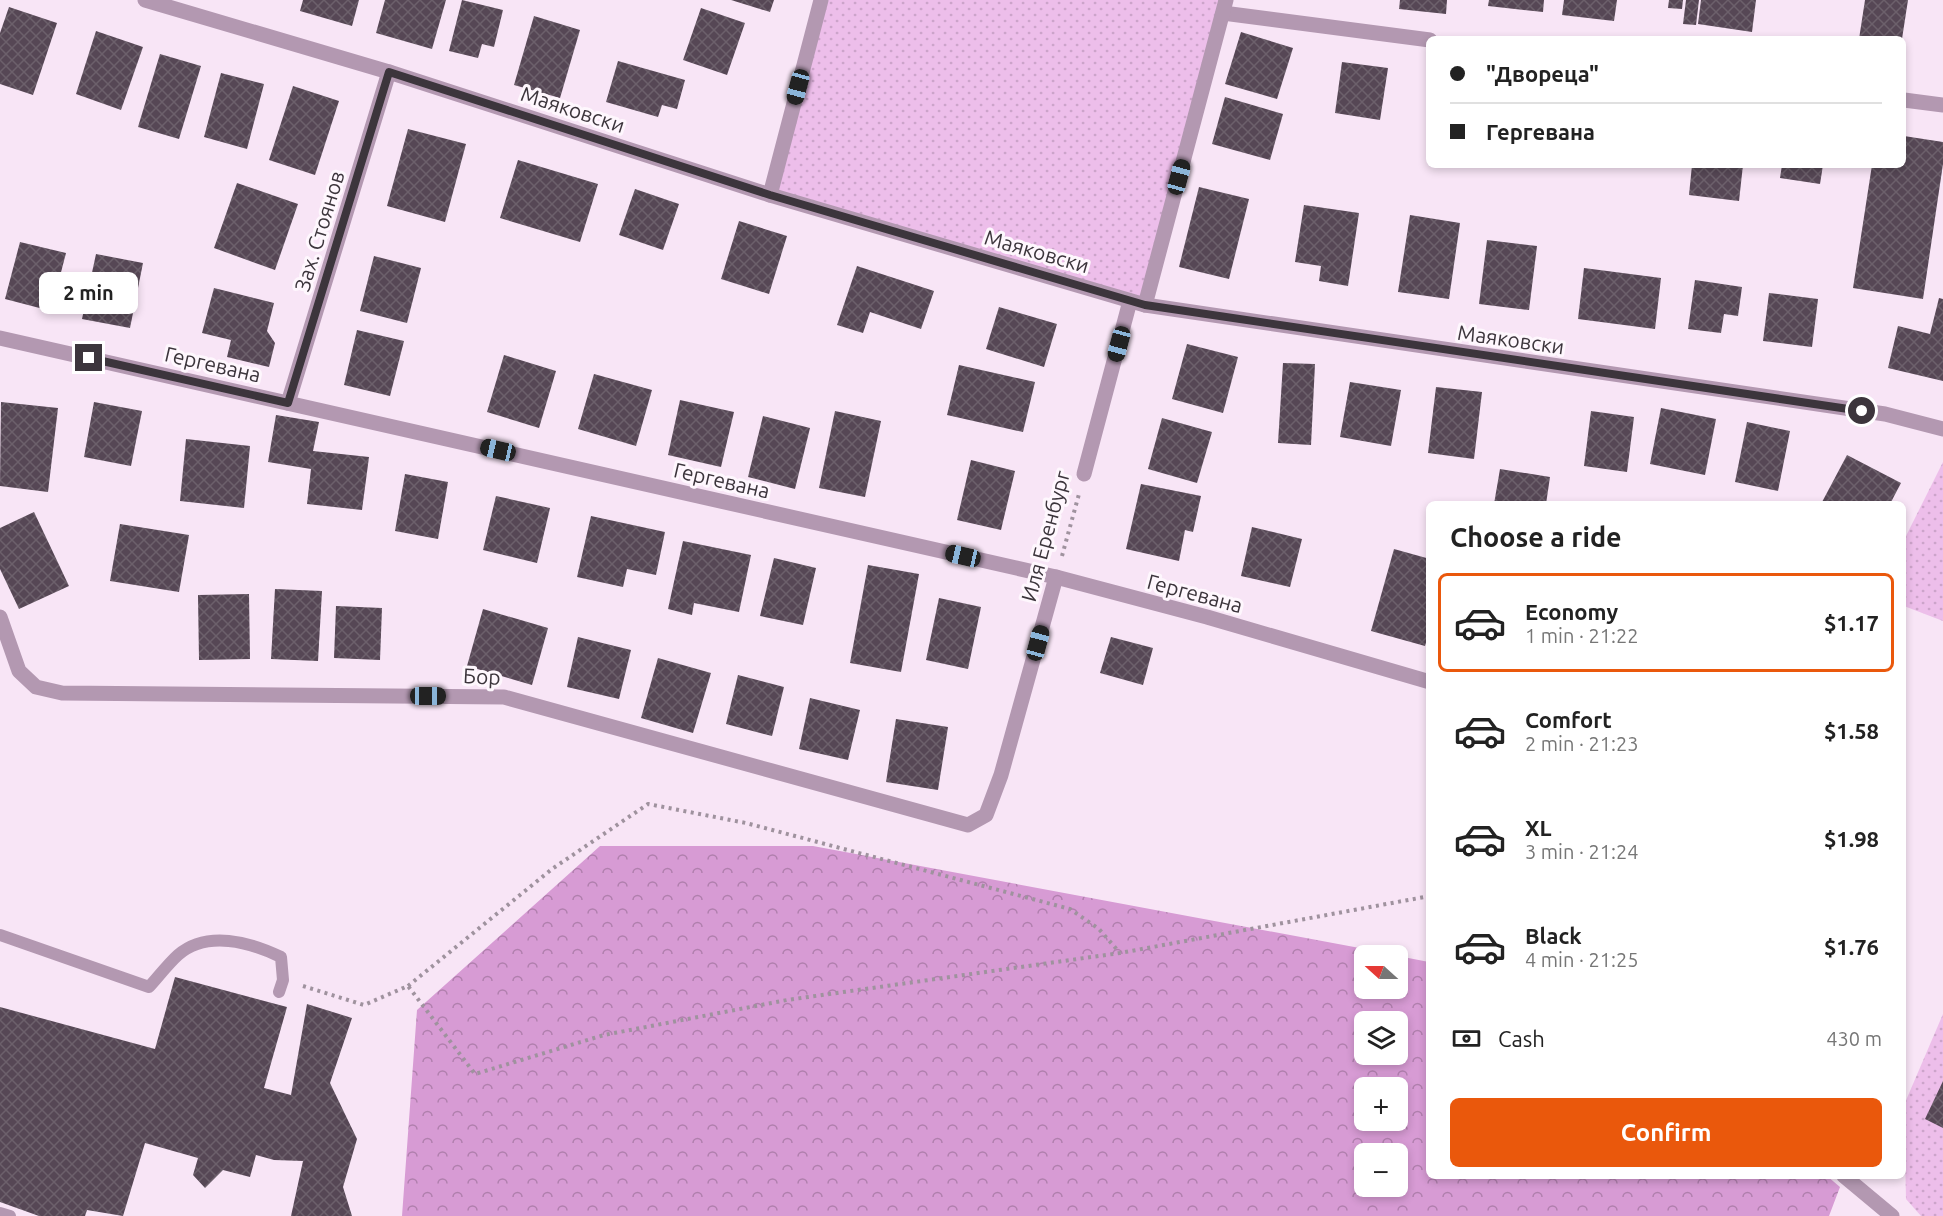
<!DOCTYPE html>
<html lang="en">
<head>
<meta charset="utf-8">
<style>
	:root { --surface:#fff; --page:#f6f6f6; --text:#222; --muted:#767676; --line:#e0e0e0; --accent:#ea580c }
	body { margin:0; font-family:Ubuntu,sans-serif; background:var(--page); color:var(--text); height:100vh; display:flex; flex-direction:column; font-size:22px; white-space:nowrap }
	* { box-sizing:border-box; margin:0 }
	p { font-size:20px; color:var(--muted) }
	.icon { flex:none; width:33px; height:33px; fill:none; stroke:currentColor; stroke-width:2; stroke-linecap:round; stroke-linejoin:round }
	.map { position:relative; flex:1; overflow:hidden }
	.details { position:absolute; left:1426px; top:501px; width:480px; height:678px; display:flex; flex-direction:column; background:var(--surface); border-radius:9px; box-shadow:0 3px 9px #0003 }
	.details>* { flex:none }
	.top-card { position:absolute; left:1426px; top:36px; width:480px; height:132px; border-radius:9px; box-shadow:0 3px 9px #0003; display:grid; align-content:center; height:132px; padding:0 24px; background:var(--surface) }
	.needle { width:39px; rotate:291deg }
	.fabs { position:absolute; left:1354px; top:945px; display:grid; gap:12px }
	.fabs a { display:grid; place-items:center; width:54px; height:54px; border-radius:9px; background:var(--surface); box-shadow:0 3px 9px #0003; font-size:30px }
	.end { position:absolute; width:27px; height:27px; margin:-14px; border:8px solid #3c353c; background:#fff; box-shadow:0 0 0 3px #fff }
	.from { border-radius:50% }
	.bubble { position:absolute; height:42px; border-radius:9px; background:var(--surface); box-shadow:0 3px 9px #0003; font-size:20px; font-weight:700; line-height:42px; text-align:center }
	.car { position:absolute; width:18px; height:36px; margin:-18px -9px; border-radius:8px; box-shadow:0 0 4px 2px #0007; background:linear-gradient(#222 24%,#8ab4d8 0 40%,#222 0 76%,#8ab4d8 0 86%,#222 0) }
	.top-card b { display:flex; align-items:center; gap:21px; height:57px; font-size:22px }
	.top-card b+b { border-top:2px solid var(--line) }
	.top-card i { width:15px; height:15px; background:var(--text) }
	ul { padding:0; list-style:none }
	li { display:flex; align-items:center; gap:18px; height:99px; margin:0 12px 9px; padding:0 12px; border:3px solid transparent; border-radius:9px }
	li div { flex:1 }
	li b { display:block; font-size:22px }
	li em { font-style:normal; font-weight:700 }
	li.active { border-color:var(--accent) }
	li>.icon { width:54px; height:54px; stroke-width:1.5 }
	h2 { padding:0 24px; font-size:27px; line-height:72px }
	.pay { display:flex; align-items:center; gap:15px; height:66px; padding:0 24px; font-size:22px }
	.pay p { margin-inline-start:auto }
	.action { display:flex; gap:12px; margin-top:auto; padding:12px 24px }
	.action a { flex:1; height:69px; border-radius:9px; background:var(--accent); color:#fff; font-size:24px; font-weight:700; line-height:69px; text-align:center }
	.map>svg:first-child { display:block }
	.grass { fill:url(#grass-dots) }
	.forest { fill:url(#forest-crowns); fill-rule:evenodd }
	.building { fill:url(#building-cross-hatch) }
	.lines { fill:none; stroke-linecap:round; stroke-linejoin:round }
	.path { stroke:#9f929e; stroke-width:4; stroke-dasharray:3 4.5; stroke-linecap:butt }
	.service { stroke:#b398b1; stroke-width:12 }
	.minor { stroke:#b398b1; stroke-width:15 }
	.route { stroke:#3c353c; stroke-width:8 }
	.labels { text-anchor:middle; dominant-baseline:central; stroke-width:6; stroke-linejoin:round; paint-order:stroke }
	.street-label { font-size:21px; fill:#3c353c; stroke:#fef7fd }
</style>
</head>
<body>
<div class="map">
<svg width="1943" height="1216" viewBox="0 0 1943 1216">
	<defs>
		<pattern id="grass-dots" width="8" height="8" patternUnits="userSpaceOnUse" patternTransform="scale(1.5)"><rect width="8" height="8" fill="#edbeea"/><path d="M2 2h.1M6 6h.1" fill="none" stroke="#cca4ca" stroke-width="1.8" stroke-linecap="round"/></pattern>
		<pattern id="forest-crowns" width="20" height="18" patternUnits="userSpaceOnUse" patternTransform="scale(1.5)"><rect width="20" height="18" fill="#d79bd4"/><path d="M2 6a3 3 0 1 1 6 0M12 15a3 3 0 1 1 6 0" fill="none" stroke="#b07fad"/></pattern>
		<pattern id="building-cross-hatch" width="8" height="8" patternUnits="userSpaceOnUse" patternTransform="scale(1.5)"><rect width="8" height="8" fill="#564755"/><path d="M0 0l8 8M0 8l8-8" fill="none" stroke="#6c606b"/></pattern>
	</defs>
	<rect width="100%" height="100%" fill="#f8e5f6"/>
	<g class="grass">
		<polygon points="821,0 1224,0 1145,305 770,195"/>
		<polygon points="1943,462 1943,621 1904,606 1904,540"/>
		<polygon points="1943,1014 1943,1216 1921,1216 1906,1199 1904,1105"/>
	</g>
	<path class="forest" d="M 600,846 L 813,846 L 1397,955 L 1365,956 L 1365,988 L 1398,988 L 1398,956 L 1429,962 L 1430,1176 L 1827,1176 L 1840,1187 L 1829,1216 L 402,1216 L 417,1010 ZM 1365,1022 L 1398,1022 L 1398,1054 L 1365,1054 ZM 1365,1088 L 1398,1088 L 1398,1120 L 1365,1120 ZM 1365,1154 L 1398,1154 L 1398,1186 L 1365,1186 Z"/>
	<g class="building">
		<polygon points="303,0 359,0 352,26 300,11"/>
		<polygon points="385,0 446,0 432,49 376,33"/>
		<polygon points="462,0 503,10 494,47 482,44 478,58 449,51"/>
		<polygon points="731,0 774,0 770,12"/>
		<polygon points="1400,0 1447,0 1446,14 1399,9"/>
		<polygon points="1489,0 1544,0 1543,12 1488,6"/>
		<polygon points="1564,0 1617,0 1614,21 1562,15"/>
		<polygon points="1669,0 1683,0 1682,9 1668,8"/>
		<polygon points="1686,0 1699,0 1696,25 1683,24"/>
		<polygon points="1701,0 1756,0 1752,32 1698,24"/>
		<polygon points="1865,0 1908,0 1902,39 1859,39"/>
		<polygon points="9,7 57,23 33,95 0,84 0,33"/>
		<polygon points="701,8 745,23 727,75 683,60"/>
		<polygon points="534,16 580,30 560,98 514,85"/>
		<polygon points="96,31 143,47 121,110 76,94"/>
		<polygon points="1241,32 1293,48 1277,99 1225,84"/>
		<polygon points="160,54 201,66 179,139 138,127"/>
		<polygon points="618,61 685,80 677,109 662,105 658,117 606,102"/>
		<polygon points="1342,62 1388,68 1380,120 1335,113"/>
		<polygon points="221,73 264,84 247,149 204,137"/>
		<polygon points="293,86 339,101 315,175 269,160"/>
		<polygon points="1225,97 1283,114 1270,160 1212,144"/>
		<polygon points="408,129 466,144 445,222 387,206"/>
		<polygon points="1904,136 1943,142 1943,164 1923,299 1853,288 1872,165 1904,165"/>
		<polygon points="518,160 598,184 580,242 500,218"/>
		<polygon points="1692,165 1743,165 1739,201 1689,195"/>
		<polygon points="1782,165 1823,165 1820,184 1780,178"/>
		<polygon points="237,183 298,204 275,270 214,248"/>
		<polygon points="1199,187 1249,199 1229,279 1179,267"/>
		<polygon points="635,189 679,204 663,250 619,235"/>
		<polygon points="1304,205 1359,213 1348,286 1319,281 1321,266 1295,262"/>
		<polygon points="1410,215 1460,223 1449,299 1398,292"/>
		<polygon points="739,221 787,236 769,294 721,279"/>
		<polygon points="1487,240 1537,246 1529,310 1479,304"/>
		<polygon points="20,242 66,253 51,311 5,299"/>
		<polygon points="96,254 143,263 130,328 82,319"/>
		<polygon points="374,256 421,268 407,323 360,311"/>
		<polygon points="857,266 934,291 921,329 870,312 863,333 837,325"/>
		<polygon points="1584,268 1661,278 1655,329 1578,319"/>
		<polygon points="1695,280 1742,287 1738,316 1724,314 1721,333 1688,329"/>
		<polygon points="214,288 274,303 267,331 275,343 269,367 227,357 231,340 202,333"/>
		<polygon points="1769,293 1818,299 1812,347 1763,341"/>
		<polygon points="1939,298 1943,299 1943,381 1888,368 1898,326 1930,334"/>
		<polygon points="999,307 1057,324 1044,367 986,349"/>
		<polygon points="357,330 404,341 390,396 344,385"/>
		<polygon points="1187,344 1238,357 1223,413 1172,399"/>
		<polygon points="504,355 556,371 539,428 487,412"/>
		<polygon points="1283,363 1315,364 1311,445 1278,443"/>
		<polygon points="959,365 1035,382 1023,432 947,415"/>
		<polygon points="594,374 652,390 636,446 578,429"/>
		<polygon points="1350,382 1401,390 1391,446 1340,437"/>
		<polygon points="1436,387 1482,392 1474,459 1428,453"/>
		<polygon points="680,400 734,412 721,467 668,455"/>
		<polygon points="1,402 58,408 48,492 0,486"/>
		<polygon points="94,402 142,411 131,466 84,457"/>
		<polygon points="1661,408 1716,419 1705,475 1650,464"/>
		<polygon points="835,411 881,421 865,497 819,488"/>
		<polygon points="1591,411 1634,417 1627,472 1584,466"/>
		<polygon points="276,415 319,422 313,451 369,457 362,510 307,504 311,469 268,462"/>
		<polygon points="763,416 810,428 795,489 748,477"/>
		<polygon points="1162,418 1212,432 1197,483 1148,469"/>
		<polygon points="1747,422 1790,431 1778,491 1735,482"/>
		<polygon points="186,439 250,446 244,508 180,501"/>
		<polygon points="1847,455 1901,483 1890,504 1821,504"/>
		<polygon points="971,460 1015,471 1001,530 957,520"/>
		<polygon points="1500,469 1550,477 1546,504 1494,504"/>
		<polygon points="405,474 448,482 438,539 395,531"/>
		<polygon points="1141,484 1201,496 1193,532 1185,530 1179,561 1126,549"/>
		<polygon points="496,496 550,508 537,563 483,550"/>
		<polygon points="34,512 69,586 19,609 0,569 0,528"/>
		<polygon points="591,516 665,532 656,575 627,569 623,587 577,577"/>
		<polygon points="120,524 189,535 179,592 110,581"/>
		<polygon points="1252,527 1302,539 1290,587 1241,576"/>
		<polygon points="683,541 751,555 739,612 694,603 692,615 668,609"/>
		<polygon points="1394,549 1430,559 1430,629 1425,646 1371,631"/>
		<polygon points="774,558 816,568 803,625 760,616"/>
		<polygon points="868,565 919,574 901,672 850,663"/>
		<polygon points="275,589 322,591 318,661 271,659"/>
		<polygon points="249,594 250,659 199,660 198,595"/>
		<polygon points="939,598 981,607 968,669 926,660"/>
		<polygon points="336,606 382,608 380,660 334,658"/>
		<polygon points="483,609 548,628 532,685 467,666"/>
		<polygon points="578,637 631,650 619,699 567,687"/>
		<polygon points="1111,637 1153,648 1143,685 1100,673"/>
		<polygon points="658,658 711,673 693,733 641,718"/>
		<polygon points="738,675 784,687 772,736 726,724"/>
		<polygon points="810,698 860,710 848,760 799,749"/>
		<polygon points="896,719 948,727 938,790 886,782"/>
		<polygon points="175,977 287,1007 264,1088 291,1095 307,1004 352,1018 330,1083 357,1139 343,1187 352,1216 291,1216 303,1161 274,1160 256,1155 250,1177 223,1170 205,1188 193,1175 198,1158 145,1143 123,1216 87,1210 85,1216 39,1216 0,1202 0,1007 155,1049"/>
		<polygon points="1943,1081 1943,1128 1925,1119"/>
	</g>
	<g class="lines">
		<g class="path">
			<polyline points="1062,556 1079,494"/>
			<polyline points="303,986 364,1005 408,986 475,1074 604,1035 787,1000 1120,953 1430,896"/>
			<polyline points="408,986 552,869 648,804 746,823 1070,909 1099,929 1120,953"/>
		</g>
		<g class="service">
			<path d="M 0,935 L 149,987 C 159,976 168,964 178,955 C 207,930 250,942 281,957 L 283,980 L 279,992"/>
			<polyline points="0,1213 10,1216"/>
		</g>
		<g class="minor">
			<polyline points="145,0 389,72 770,195 1145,305 1885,414 1943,429"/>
			<polyline points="1223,13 1430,40"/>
			<polyline points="1904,100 1943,105"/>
			<polyline points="770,195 821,0"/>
			<polyline points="1145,305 1226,0"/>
			<polyline points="0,338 1056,577 1207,617 1430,682"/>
			<polyline points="288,403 389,72"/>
			<polyline points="1084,474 1130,301"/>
			<polyline points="0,617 19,671 36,687 62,693 504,697 968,825 986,815 1001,775 1056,577"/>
			<polyline points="1844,1176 1892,1216"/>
		</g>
	</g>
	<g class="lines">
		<polyline class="route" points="89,358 288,403 389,72 770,195 1145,305 1862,411"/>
	</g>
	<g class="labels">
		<g class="street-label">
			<text transform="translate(573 109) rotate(18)">Маяковски</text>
			<text transform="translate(319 231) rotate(-73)">Зах. Стоянов</text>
			<text transform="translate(1037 251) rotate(16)">Маяковски</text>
			<text transform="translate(1511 339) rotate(8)">Маяковски</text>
			<text transform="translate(213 364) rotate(13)">Гергевана</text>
			<text transform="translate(722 480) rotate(13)">Гергевана</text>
			<text transform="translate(1045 536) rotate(-75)">Иля Еренбург</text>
			<text transform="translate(1195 593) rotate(15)">Гергевана</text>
			<text transform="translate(482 676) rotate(3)">Бор</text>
		</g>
	</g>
</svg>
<div class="fabs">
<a><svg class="needle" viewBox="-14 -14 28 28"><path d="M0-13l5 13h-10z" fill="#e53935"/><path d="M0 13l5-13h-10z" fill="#767676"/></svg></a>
<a><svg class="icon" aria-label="layers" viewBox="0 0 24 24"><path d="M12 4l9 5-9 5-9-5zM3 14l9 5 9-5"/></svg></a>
<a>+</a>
<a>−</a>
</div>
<i class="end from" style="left:1862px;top:411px"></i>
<i class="end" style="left:89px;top:358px"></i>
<div class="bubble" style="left:39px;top:272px;width:99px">2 min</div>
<i class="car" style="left:798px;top:87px;rotate:195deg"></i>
<i class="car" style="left:1179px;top:177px;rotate:15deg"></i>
<i class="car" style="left:1119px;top:344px;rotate:195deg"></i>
<i class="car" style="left:498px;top:450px;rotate:283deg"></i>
<i class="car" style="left:963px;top:556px;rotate:283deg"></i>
<i class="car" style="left:1038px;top:643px;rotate:15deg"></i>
<i class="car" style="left:428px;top:696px;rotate:90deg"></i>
<div class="top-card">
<b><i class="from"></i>&quot;Двореца&quot;</b>
<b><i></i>Гергевана</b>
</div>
<section class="details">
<h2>Choose a ride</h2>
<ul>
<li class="active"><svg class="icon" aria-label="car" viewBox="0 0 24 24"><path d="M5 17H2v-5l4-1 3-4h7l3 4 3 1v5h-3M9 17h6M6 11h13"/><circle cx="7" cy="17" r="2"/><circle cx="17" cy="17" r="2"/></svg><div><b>Economy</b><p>1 min · 21:22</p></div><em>$1.17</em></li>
<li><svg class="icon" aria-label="car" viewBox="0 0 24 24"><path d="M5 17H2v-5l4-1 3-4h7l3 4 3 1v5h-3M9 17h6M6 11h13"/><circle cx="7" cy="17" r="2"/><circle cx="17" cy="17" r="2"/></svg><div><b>Comfort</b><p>2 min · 21:23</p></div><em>$1.58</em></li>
<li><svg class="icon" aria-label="car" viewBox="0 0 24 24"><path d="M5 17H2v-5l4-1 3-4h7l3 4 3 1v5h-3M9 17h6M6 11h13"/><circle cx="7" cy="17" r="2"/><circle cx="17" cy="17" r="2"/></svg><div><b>XL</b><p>3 min · 21:24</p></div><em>$1.98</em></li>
<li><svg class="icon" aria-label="car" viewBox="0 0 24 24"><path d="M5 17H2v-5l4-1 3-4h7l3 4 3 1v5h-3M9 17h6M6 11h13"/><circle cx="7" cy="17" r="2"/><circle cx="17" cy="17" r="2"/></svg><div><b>Black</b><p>4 min · 21:25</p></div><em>$1.76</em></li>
</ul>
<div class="pay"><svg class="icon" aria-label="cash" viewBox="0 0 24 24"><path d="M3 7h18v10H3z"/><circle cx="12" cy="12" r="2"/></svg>Cash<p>430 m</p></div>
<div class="action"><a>Confirm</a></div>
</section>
</div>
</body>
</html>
